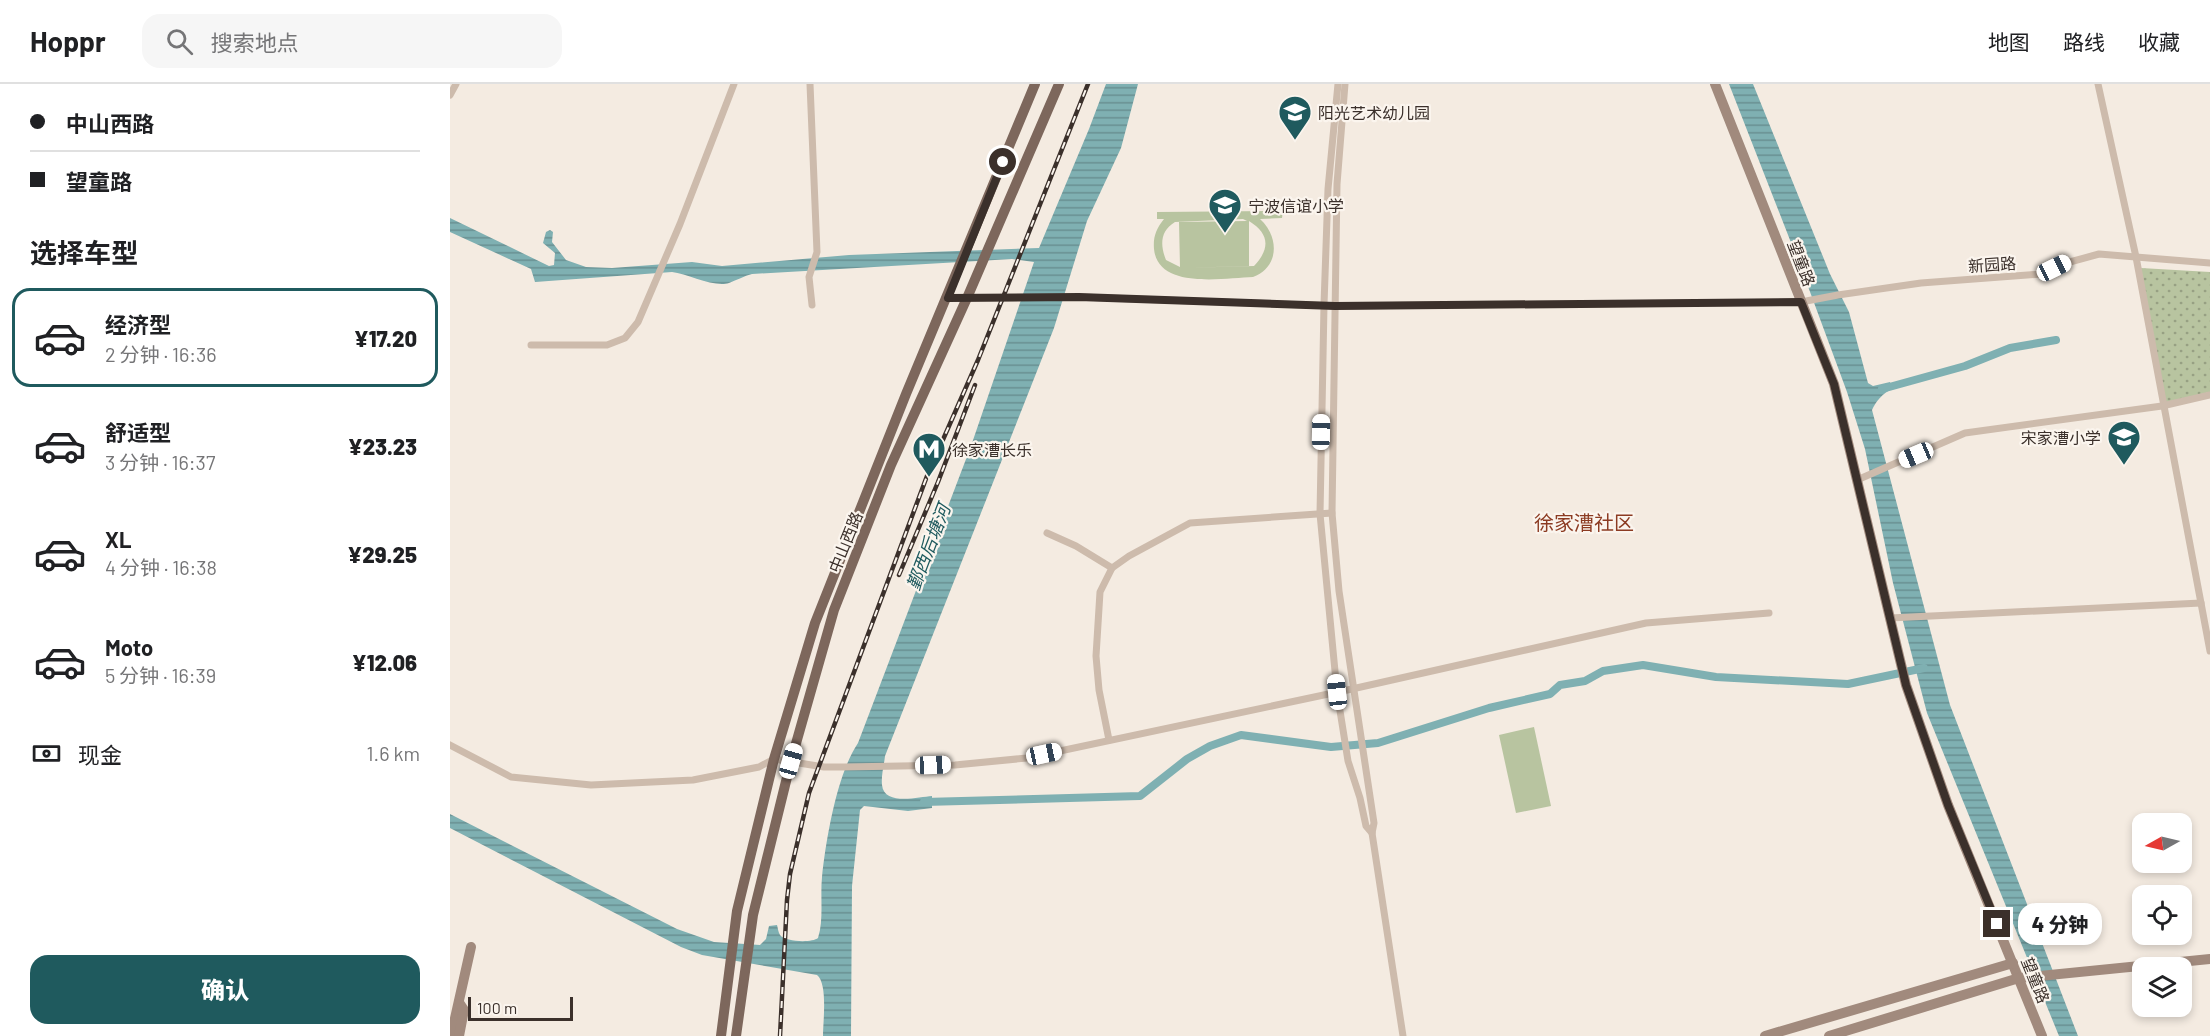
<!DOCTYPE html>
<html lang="zh">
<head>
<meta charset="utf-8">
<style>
	:root { --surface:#fff; --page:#f6f6f6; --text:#202124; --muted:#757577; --line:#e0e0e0; --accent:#1f5a5e }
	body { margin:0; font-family:Barlow,"Noto Sans SC",sans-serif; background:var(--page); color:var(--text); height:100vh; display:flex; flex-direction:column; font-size:22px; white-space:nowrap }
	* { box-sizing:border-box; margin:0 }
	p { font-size:20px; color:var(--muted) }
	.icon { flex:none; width:33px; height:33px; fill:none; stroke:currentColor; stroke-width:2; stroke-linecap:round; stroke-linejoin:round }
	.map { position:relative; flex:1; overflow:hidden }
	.details { display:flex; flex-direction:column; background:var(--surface); width:450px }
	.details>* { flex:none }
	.hud { display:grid; align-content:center; height:132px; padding:0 30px; background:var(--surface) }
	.needle { width:39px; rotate:262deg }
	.fabs { position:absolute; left:1682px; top:729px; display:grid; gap:12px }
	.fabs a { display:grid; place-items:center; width:60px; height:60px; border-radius:12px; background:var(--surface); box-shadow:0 3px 9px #0003; font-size:30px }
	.scale { position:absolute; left:18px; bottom:15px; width:105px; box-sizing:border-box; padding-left:6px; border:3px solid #3b302b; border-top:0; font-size:16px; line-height:21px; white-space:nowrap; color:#3b302b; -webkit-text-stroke:4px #fbf5ee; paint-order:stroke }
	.end { position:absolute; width:27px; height:27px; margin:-14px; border:8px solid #3b302b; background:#fff; box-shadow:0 0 0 3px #fff }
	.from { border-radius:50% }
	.bubble { position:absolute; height:42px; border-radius:18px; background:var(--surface); box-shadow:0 3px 9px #0003; font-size:20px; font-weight:800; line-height:42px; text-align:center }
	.car { position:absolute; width:18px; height:36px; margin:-18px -9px; border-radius:8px; box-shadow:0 0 4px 2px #0007; background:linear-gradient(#fff 24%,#345 0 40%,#fff 0 76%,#345 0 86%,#fff 0) }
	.hud b { display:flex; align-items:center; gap:21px; height:57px; font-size:22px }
	.hud b+b { border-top:2px solid var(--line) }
	.hud i { width:15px; height:15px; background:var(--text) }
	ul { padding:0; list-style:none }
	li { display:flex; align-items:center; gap:18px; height:99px; margin:0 12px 9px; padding:0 18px; border:3px solid transparent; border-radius:18px }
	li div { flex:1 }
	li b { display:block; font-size:22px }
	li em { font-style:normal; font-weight:800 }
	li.selected { border-color:var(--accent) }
	li>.icon { width:54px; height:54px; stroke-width:1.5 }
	h2 { padding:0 30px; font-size:27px; line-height:72px }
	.pay { display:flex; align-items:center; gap:15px; height:66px; padding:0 30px; font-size:22px }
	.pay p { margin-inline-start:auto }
	.primary-button { display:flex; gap:12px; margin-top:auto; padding:12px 30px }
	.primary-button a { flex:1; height:69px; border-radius:18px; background:var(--accent); color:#fff; font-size:24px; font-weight:800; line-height:69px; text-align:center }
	header { display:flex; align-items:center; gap:36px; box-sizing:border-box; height:84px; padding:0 30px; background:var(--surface); border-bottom:2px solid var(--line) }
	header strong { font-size:28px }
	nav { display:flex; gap:33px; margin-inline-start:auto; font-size:21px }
	.search { width:420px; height:54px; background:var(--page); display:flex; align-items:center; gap:15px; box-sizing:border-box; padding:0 21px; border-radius:18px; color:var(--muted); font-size:22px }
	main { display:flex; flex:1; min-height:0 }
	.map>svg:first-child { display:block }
	.green { fill:url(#green-dots) }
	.pitch { fill:#b8c4a0; fill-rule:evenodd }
	.water { fill:url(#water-rules) }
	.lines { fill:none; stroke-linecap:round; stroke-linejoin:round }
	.canal { stroke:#7fb0b2; stroke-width:8 }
	.street { stroke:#cdbbac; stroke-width:7 }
	.secondary { stroke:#a18a7d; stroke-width:10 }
	.primary { stroke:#7d675c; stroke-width:10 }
	.rail-casing { stroke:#3b302b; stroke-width:4.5 }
	.rail { stroke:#fbf5ee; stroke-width:2; stroke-dasharray:7; stroke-linecap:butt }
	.route { stroke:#3b302b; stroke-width:8 }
	.labels { text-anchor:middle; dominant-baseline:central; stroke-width:4.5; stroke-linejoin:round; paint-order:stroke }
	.poi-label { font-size:16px; fill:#3b302b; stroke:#fbf5ee; text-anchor:start }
	.street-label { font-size:16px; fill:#3b302b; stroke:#fbf5ee }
	.water-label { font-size:18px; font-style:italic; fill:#1f5a5e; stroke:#fbf5ee }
	.quarter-label { font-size:20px; fill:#8c3b22; stroke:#fbf5ee }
</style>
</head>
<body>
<header>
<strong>Hoppr</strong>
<div class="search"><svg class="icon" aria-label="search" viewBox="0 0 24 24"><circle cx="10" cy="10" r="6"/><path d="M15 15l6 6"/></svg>搜索地点</div>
<nav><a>地图</a><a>路线</a><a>收藏</a></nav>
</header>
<main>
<section class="details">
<div class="hud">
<b><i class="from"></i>中山西路</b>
<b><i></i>望童路</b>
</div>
<h2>选择车型</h2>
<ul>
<li class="selected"><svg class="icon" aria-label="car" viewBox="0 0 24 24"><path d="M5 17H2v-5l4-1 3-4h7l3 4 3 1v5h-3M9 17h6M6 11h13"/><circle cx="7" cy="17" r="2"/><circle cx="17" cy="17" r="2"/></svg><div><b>经济型</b><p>2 分钟 · 16:36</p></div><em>¥17.20</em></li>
<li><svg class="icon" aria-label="car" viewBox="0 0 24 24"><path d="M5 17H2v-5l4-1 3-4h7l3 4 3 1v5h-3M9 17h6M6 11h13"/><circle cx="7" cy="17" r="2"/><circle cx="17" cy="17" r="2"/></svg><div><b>舒适型</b><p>3 分钟 · 16:37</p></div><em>¥23.23</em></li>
<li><svg class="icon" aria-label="car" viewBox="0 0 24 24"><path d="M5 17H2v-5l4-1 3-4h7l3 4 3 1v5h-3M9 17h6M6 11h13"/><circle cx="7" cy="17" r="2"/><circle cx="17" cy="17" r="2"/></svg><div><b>XL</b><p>4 分钟 · 16:38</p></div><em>¥29.25</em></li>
<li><svg class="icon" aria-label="car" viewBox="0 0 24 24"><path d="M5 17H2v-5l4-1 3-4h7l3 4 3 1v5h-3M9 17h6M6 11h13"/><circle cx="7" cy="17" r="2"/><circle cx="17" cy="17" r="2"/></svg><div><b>Moto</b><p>5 分钟 · 16:39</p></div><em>¥12.06</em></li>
</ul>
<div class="pay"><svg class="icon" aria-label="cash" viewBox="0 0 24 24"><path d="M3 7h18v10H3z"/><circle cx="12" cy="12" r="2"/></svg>现金<p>1.6 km</p></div>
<div class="primary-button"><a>确认</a></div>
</section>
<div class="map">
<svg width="1760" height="952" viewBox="0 0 1760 952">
	<defs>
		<pattern id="green-dots" width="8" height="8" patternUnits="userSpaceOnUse" patternTransform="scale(1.5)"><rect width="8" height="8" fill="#b8c4a0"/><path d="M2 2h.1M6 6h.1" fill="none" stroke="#97a083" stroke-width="1.8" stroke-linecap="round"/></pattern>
		<pattern id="water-rules" width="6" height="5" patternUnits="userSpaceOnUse" patternTransform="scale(1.5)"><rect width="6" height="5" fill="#7fb0b2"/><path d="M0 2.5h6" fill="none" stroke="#699091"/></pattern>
	</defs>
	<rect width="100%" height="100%" fill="#f4ebe1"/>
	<polygon class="green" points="1691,184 1760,188 1760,308 1714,319"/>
	<g class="pitch">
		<path d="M 833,127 L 832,134 L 810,135 C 829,152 830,183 803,193 C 774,194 708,206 704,165 C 703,153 706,145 714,135 L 707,135 L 707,128 ZM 793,135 L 797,137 L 729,138 L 730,183 L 716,176 C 710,161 710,147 725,138 ZM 799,137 C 820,150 820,165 804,182 L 730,184 L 799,182 Z"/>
		<polygon points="1084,643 1101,722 1066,729 1049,651"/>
	</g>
	<g class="water">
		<path d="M 656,0 L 688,0 L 671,64 L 637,137 L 604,244 L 435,672 C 434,681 431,692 432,701 C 434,722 468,713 482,712 L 482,724 L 458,727 L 414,722 L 410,726 L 402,802 L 401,952 L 373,952 C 373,937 378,900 367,891 L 252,871 L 231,863 L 0,744 L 0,730 L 227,845 L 264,858 L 310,861 L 316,855 L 319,842 L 327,841 C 328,844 328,848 330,851 C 335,858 362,859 368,854 C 374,835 370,813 372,793 C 376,755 387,690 408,659 L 521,362 L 584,178 L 562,175 L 302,190 C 294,192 287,196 279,199 C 265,204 238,190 222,188 L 85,198 L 81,185 L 0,148 L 0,134 L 99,182 L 104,181 L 105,169 L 93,159 L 96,148 L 100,146 L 103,148 L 102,158 L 116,176 L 136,183 L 162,184 L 242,178 L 272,182 L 399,171 L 589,164 L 639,45 Z"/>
		<path d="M 1279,0 L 1303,0 L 1380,190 L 1399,228 L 1418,299 L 1423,302 L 1440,298 L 1442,305 C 1433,309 1426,317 1422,326 L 1500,621 L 1628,952 L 1609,952 L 1477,629 L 1443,499 L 1415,365 L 1397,308 L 1356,197 Z"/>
	</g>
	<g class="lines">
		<g class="canal">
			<polyline points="1432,305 1515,282 1560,264 1606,256"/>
			<polyline points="474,718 690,712 737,675 760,662 791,651 881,663 928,659 1039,624 1100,610 1110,601 1135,597 1153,587 1193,581 1266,593 1398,600 1474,584"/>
		</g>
		<g class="street">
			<polyline points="360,0 367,168 359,193 362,221"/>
			<polyline points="888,0 878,105 874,221 870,430 887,608 898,677 910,714 916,742 922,749"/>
			<polyline points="895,0 887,100 882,429 889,507 924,739 922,749 953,952"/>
			<polyline points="1648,0 1686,173 1760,567"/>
			<polyline points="0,11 6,0"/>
			<polyline points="498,214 629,213 885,222 1351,218 1388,211 1471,199 1592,190 1616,179 1649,170 1760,179"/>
			<polyline points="81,261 157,261 175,254 188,238 230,140 284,0"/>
			<polyline points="1407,396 1515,349 1712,322 1760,311"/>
			<polyline points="597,449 626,462 662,484"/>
			<polyline points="1440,534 1751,519"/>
			<polyline points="659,656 649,606 646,572 650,508 662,484 679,472 740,439 882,429"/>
			<polyline points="0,661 61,693 141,701 243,696 309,683 324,675 374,683 395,683 505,681 577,674 902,605 1196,539 1319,529"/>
		</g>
		<g class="secondary">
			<polyline points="1265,0 1384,300 1456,601 1498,721 1592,952"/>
			<polyline points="1,952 21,863"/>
			<polyline points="9,952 14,926 10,920"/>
			<polyline points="1315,952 1563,879"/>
			<polyline points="1379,952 1569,894 1760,875"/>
		</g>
		<g class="primary">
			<polyline points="271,952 287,827 324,675 365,539 456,310 585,0"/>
			<polyline points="286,952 303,831 341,677 384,526 441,381 517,214 609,0"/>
		</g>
		<g class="rail-casing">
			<g id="rail">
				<polyline points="449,491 488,398 525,301"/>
				<polyline points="330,952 337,816 340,790 359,709 477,392 528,276 638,0"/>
			</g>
		</g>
		<use href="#rail" class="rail"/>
	</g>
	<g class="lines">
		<polyline class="route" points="553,78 498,214 629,213 885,222 1351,218 1384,300 1456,601 1498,721 1547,840"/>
	</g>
	<defs>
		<g id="school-pin" transform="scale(1.725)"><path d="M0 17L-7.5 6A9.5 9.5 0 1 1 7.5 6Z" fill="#1f5a5e" stroke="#fbf5ee"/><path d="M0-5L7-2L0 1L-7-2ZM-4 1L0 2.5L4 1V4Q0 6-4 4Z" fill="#fff"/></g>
		<g id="metro-pin" transform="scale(1.725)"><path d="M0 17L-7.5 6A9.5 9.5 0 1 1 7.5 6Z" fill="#1f5a5e" stroke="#fbf5ee"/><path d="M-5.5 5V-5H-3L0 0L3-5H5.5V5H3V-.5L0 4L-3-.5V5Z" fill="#fff"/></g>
	</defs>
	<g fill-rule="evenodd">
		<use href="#school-pin" x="845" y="28"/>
		<use href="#school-pin" x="775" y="121"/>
		<use href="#school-pin" x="1674" y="353"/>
		<use href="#metro-pin" x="479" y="365"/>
	</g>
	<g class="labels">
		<g class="poi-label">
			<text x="868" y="28">阳光艺术幼儿园</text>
			<text x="798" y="121">宁波信谊小学</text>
			<text x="1651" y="353" text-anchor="end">宋家漕小学</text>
			<text x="502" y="365">徐家漕长乐</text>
		</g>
		<g class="street-label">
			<text transform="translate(1352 179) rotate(69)">望童路</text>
			<text transform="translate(1542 180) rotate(-4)">新园路</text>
			<text transform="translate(395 458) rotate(-68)">中山西路</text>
			<text transform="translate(1586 896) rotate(68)">望童路</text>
		</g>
		<g class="water-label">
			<text transform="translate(478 463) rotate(-69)">鄞西后塘河</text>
		</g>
		<g class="quarter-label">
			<text x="1134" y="438">徐家漕社区</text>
		</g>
	</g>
</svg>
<div class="fabs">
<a><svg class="needle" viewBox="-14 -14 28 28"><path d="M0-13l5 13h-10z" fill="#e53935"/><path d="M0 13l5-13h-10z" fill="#757577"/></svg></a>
<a><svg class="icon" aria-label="locate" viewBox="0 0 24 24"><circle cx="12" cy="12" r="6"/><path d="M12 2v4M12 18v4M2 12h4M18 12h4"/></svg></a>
<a><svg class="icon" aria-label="layers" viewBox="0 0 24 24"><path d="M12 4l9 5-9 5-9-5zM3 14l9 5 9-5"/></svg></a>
</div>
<div class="scale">100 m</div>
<i class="end from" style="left:553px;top:78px"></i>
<i class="end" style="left:1547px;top:840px"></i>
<div class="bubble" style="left:1568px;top:819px;width:84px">4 分钟</div>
<i class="car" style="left:1604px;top:184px;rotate:64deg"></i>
<i class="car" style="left:871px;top:348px;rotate:1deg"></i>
<i class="car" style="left:1466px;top:371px;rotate:247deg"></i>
<i class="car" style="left:887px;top:608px;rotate:354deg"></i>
<i class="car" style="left:594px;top:670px;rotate:78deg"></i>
<i class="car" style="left:341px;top:677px;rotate:16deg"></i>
<i class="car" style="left:483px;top:681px;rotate:88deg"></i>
</div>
</main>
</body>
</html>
